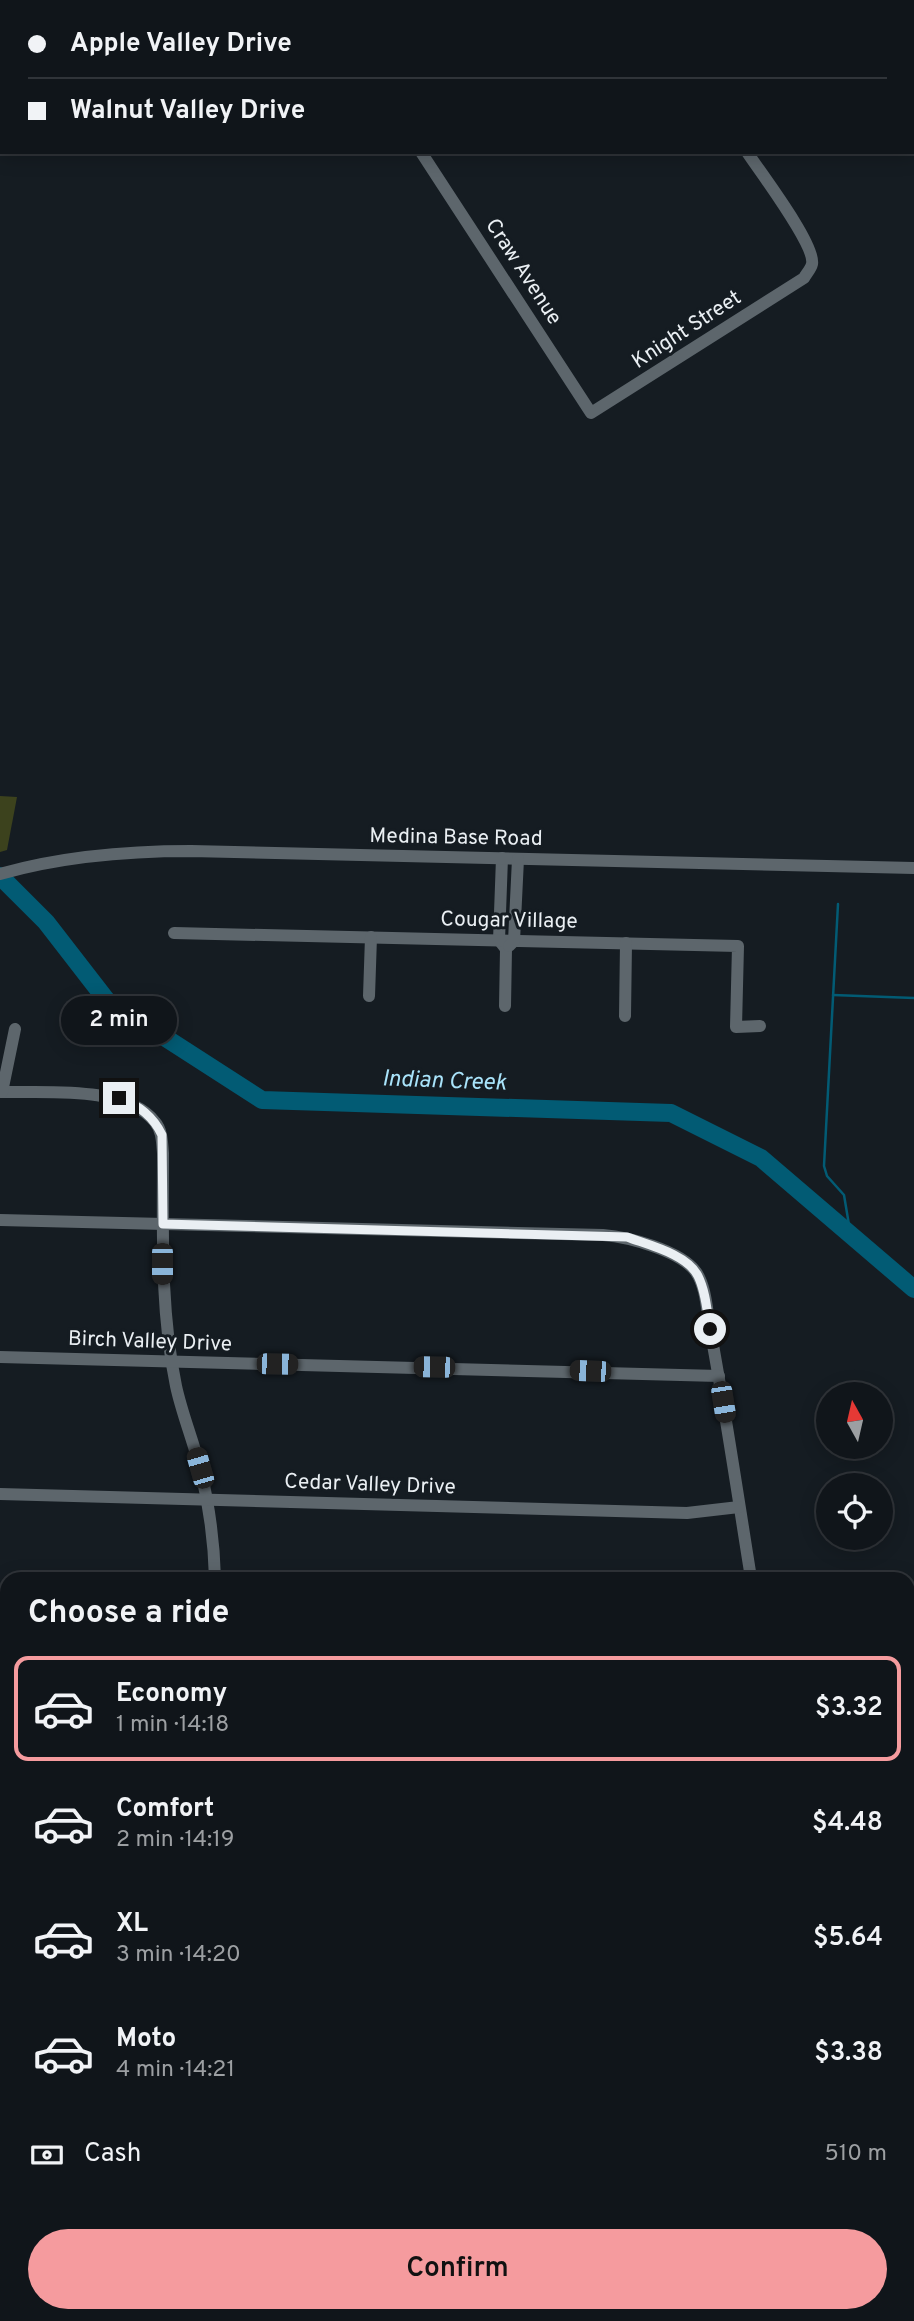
<!DOCTYPE html>
<html lang="en">
<head>
<meta charset="utf-8">
<style>
	:root { --surface:#10151a; --page:#1e2227; --text:#f1f3f6; --muted:#9c9fa2; --line:#303439; --accent:#f59b9e }
	body { margin:0; font-family:Overpass,sans-serif; background:var(--page); color:var(--text); height:100vh; display:flex; flex-direction:column; font-size:26px; white-space:nowrap }
	* { box-sizing:border-box; margin:0 }
	p { font-size:23px; color:var(--muted) }
	.icon { flex:none; width:38px; height:38px; fill:none; stroke:currentColor; stroke-width:2; stroke-linecap:round; stroke-linejoin:round }
	.map { position:relative; flex:1; overflow:hidden }
	.drawer { position:absolute; left:0px; top:1572px; width:915px; height:751px; display:flex; flex-direction:column; background:var(--surface); border-radius:21px 21px 0 0; box-shadow:0 4px 18px #0003,0 0 0 2px var(--line) }
	.drawer>* { flex:none }
	.guide { position:absolute; left:0px; top:0px; width:915px; height:154px; box-shadow:0 4px 18px #0003,0 0 0 2px var(--line); display:grid; align-content:center; height:154px; padding:0 28px; background:var(--surface) }
	.needle { width:46px; rotate:352deg }
	.buttons { position:absolute; left:816px; top:1382px; display:grid; gap:14px }
	.buttons a { display:grid; place-items:center; width:77px; height:77px; border-radius:50%; background:var(--surface); box-shadow:0 4px 18px #0003,0 0 0 2px var(--line); font-size:35px }
	.end { position:absolute; width:32px; height:32px; margin:-16px; border:9px solid #eaeff3; background:#111; box-shadow:0 0 0 4px #111 }
	.from { border-radius:50% }
	.bubble { position:absolute; height:49px; border-radius:24px; background:var(--surface); box-shadow:0 4px 18px #0003,0 0 0 2px var(--line); font-size:23px; font-weight:600; line-height:49px; text-align:center }
	.car { position:absolute; width:21px; height:42px; margin:-21px -10px; border-radius:9px; box-shadow:0 0 5px 2px #0007; background:linear-gradient(#222 24%,#8ab4d8 0 40%,#222 0 76%,#8ab4d8 0 86%,#222 0) }
	.guide b { display:flex; align-items:center; gap:24px; height:66px; font-size:26px }
	.guide b+b { border-top:2px solid var(--line) }
	.guide i { width:18px; height:18px; background:var(--text) }
	ul { padding:0; list-style:none }
	li { display:flex; align-items:center; gap:21px; height:105px; margin:0 14px 10px; padding:0 14px; border:4px solid transparent; border-radius:14px }
	li div { flex:1 }
	li b { display:block; font-size:26px }
	li em { font-style:normal; font-weight:600 }
	li.current { border-color:var(--accent) }
	li>.icon { width:63px; height:63px; stroke-width:1.5 }
	h2 { padding:0 28px; font-size:32px; line-height:84px }
	.pay { display:flex; align-items:center; gap:18px; height:77px; padding:0 28px; font-size:26px }
	.pay p { margin-inline-start:auto }
	.button { display:flex; gap:14px; margin-top:auto; padding:14px 28px }
	.button a { flex:1; height:80px; border-radius:42px; background:var(--accent); color:#111; font-size:28px; font-weight:600; line-height:80px; text-align:center }
	.map>svg:first-child { display:block }
	.green { fill:#3c421d }
	.lines { fill:none; stroke-linecap:round; stroke-linejoin:round }
	.stream { stroke:#025b74; stroke-width:2.5 }
	.river { stroke:#025b74; stroke-width:18 }
	.minor { stroke:#5d666c; stroke-width:12 }
	.major { stroke:#b874a0; stroke-width:14 }
	.route { stroke:#eaeff3; stroke-width:9 }
	.labels { text-anchor:middle; dominant-baseline:central; stroke-width:6; stroke-linejoin:round; paint-order:stroke }
	.street-label { font-size:21px; fill:#eaeff3; stroke:#151c22 }
	.water-label { font-size:23px; font-style:italic; fill:#a9e4fb; stroke:#151c22 }
</style>
</head>
<body>
<div class="map">
<svg width="914" height="2321" viewBox="0 0 914 2321">
	<rect width="100%" height="100%" fill="#151c22"/>
	<polygon class="green" points="0,796 17,797 7,850 0,852"/>
	<g class="lines">
		<g class="stream">
			<polyline points="838,904 824,1166 827,1176 844,1195 851,1237"/>
			<polyline points="833,995 914,998"/>
		</g>
		<polyline class="river" points="0,876 46,922 111,1006 158,1033 262,1100 671,1113 761,1158 914,1289"/>
		<g class="minor">
			<polyline points="320,0 321,2"/>
			<polyline points="648,0 650,2"/>
			<path d="M 421,152 L 591,413 L 804,278 C 806,274 811,269 812,264 C 816,245 760,172 747,152"/>
			<polyline points="502,858 499,940 506,949 505,1006"/>
			<path d="M 0,874 C 63,856 126,851 191,851 L 914,868"/>
			<polyline points="174,933 738,946 736,1027 760,1026"/>
			<polyline points="509,946 514,941 518,859"/>
			<polyline points="369,996 371,937"/>
			<polyline points="625,1016 626,943"/>
			<path d="M 0,1092 C 43,1093 127,1085 155,1122 C 162,1130 162,1142 163,1153 C 163,1231 160,1309 176,1386 C 182,1414 193,1440 200,1468 C 209,1504 214,1542 215,1578"/>
			<polyline points="2,1092 15,1029"/>
			<path d="M 0,1220 L 603,1235 C 628,1237 680,1250 696,1272 C 707,1288 707,1315 711,1334 C 726,1415 738,1497 751,1578"/>
			<polyline points="0,1357 719,1376"/>
			<polyline points="0,1494 687,1513 739,1507"/>
			<polyline points="0,1631 7,1631"/>
			<polyline points="908,1762 914,1761"/>
			<polyline points="0,1768 7,1768"/>
			<polyline points="0,1905 7,1905"/>
			<polyline points="0,2041 7,2041"/>
			<polyline points="0,2219 7,2223"/>
			<polyline points="260,2321 260,2315"/>
			<polyline points="863,2321 863,2315"/>
		</g>
		<g class="major">
			<polyline points="0,2307 7,2310"/>
			<polyline points="18,2315 32,2321"/>
		</g>
	</g>
	<g class="lines">
		<path class="route" d="M 119,1098 C 139,1105 153,1116 162,1135 L 163,1224 L 627,1237 C 648,1245 687,1254 698,1276 C 706,1292 707,1312 710,1329"/>
	</g>
	<g class="labels">
		<g class="street-label">
			<text transform="translate(523 272) rotate(57)">Craw Avenue</text>
			<text transform="translate(687 330) rotate(-33)">Knight Street</text>
			<text transform="translate(456 838) rotate(1)">Medina Base Road</text>
			<text transform="translate(509 921) rotate(1)">Cougar Village</text>
			<text transform="translate(150 1342) rotate(2)">Birch Valley Drive</text>
			<text transform="translate(370 1485) rotate(2)">Cedar Valley Drive</text>
		</g>
		<g class="water-label">
			<text transform="translate(444 1082) rotate(2)">Indian Creek</text>
		</g>
	</g>
</svg>
<div class="buttons">
<a><svg class="needle" viewBox="-14 -14 28 28"><path d="M0-13l5 13h-10z" fill="#e53935"/><path d="M0 13l5-13h-10z" fill="#9c9fa2"/></svg></a>
<a><svg class="icon" aria-label="locate" viewBox="0 0 24 24"><circle cx="12" cy="12" r="6"/><path d="M12 2v4M12 18v4M2 12h4M18 12h4"/></svg></a>
</div>
<i class="end from" style="left:710px;top:1329px"></i>
<i class="end" style="left:119px;top:1098px"></i>
<div class="bubble" style="left:61px;top:996px;width:116px">2 min</div>
<i class="car" style="left:162px;top:1264px;rotate:180deg"></i>
<i class="car" style="left:277px;top:1364px;rotate:91deg"></i>
<i class="car" style="left:434px;top:1367px;rotate:271deg"></i>
<i class="car" style="left:590px;top:1371px;rotate:272deg"></i>
<i class="car" style="left:723px;top:1402px;rotate:171deg"></i>
<i class="car" style="left:200px;top:1468px;rotate:344deg"></i>
<div class="guide">
<b><i class="from"></i>Apple Valley Drive</b>
<b><i></i>Walnut Valley Drive</b>
</div>
<section class="drawer">
<h2>Choose a ride</h2>
<ul>
<li class="current"><svg class="icon" aria-label="car" viewBox="0 0 24 24"><path d="M5 17H2v-5l4-1 3-4h7l3 4 3 1v5h-3M9 17h6M6 11h13"/><circle cx="7" cy="17" r="2"/><circle cx="17" cy="17" r="2"/></svg><div><b>Economy</b><p>1 min · 14:18</p></div><em>$3.32</em></li>
<li><svg class="icon" aria-label="car" viewBox="0 0 24 24"><path d="M5 17H2v-5l4-1 3-4h7l3 4 3 1v5h-3M9 17h6M6 11h13"/><circle cx="7" cy="17" r="2"/><circle cx="17" cy="17" r="2"/></svg><div><b>Comfort</b><p>2 min · 14:19</p></div><em>$4.48</em></li>
<li><svg class="icon" aria-label="car" viewBox="0 0 24 24"><path d="M5 17H2v-5l4-1 3-4h7l3 4 3 1v5h-3M9 17h6M6 11h13"/><circle cx="7" cy="17" r="2"/><circle cx="17" cy="17" r="2"/></svg><div><b>XL</b><p>3 min · 14:20</p></div><em>$5.64</em></li>
<li><svg class="icon" aria-label="car" viewBox="0 0 24 24"><path d="M5 17H2v-5l4-1 3-4h7l3 4 3 1v5h-3M9 17h6M6 11h13"/><circle cx="7" cy="17" r="2"/><circle cx="17" cy="17" r="2"/></svg><div><b>Moto</b><p>4 min · 14:21</p></div><em>$3.38</em></li>
</ul>
<div class="pay"><svg class="icon" aria-label="cash" viewBox="0 0 24 24"><path d="M3 7h18v10H3z"/><circle cx="12" cy="12" r="2"/></svg>Cash<p>510 m</p></div>
<div class="button"><a>Confirm</a></div>
</section>
</div>
</body>
</html>
